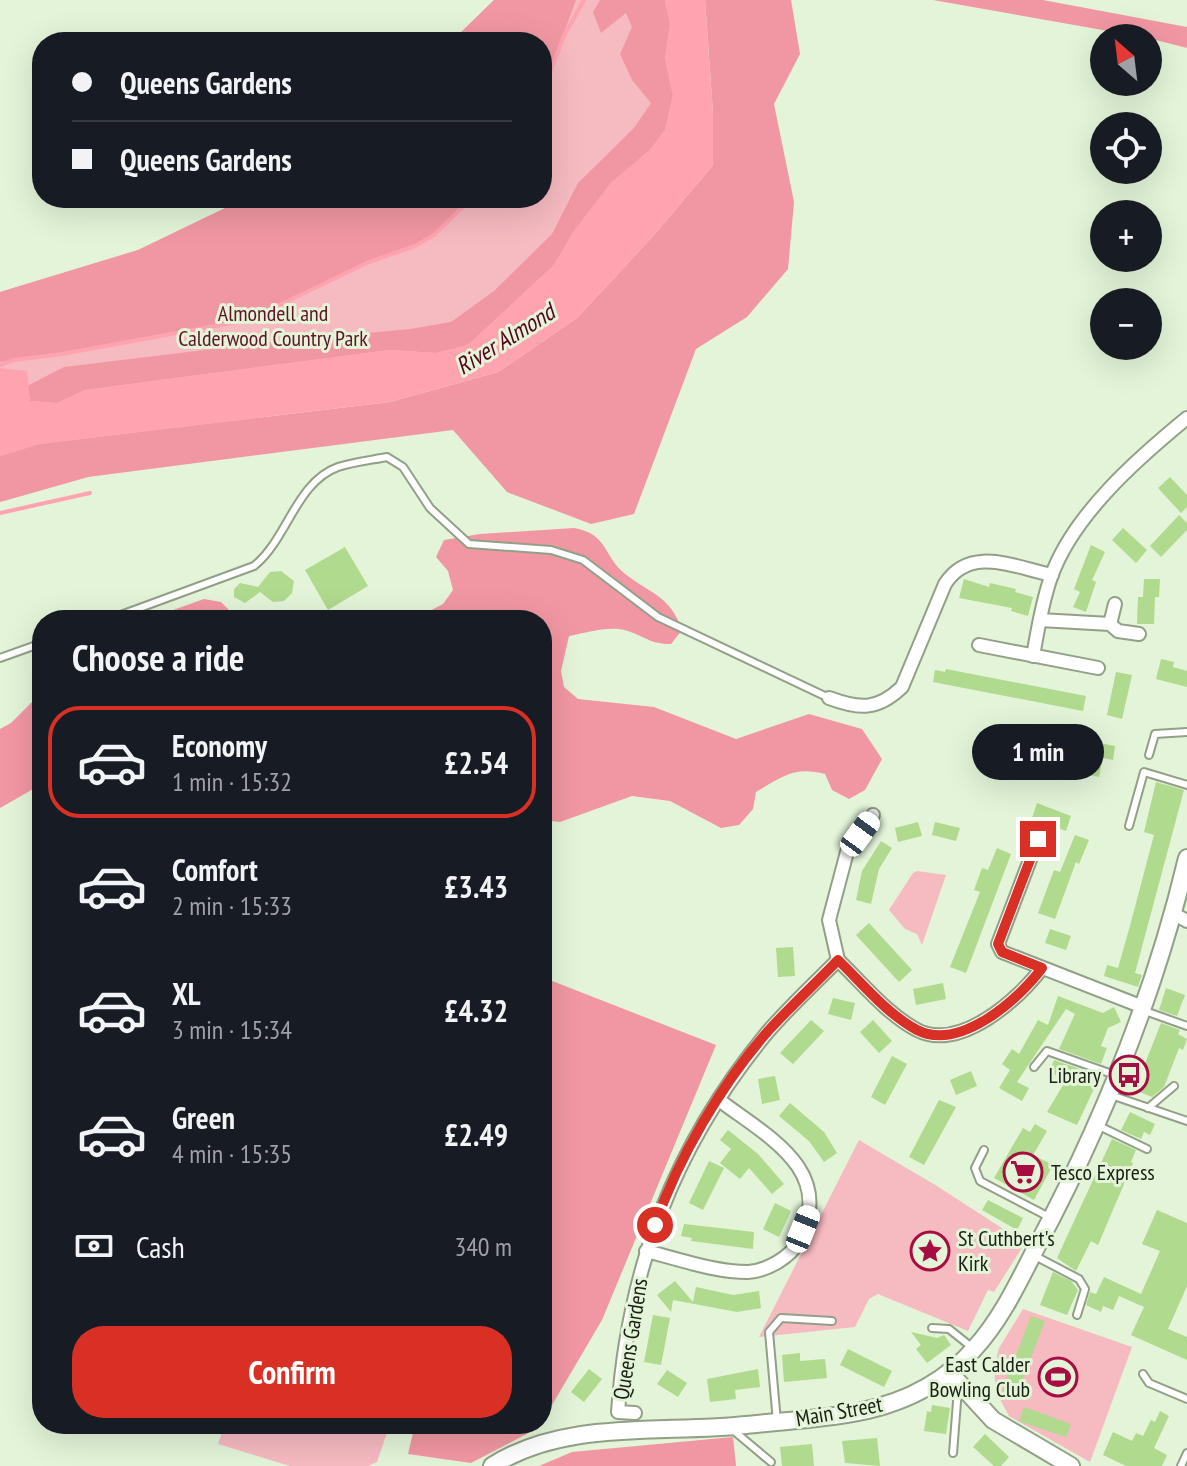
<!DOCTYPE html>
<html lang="en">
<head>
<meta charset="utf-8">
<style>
	:root { --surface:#171b24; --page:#242831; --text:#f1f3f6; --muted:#9ea1a6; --line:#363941; --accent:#d93025 }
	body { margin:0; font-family:"PT Sans Narrow",sans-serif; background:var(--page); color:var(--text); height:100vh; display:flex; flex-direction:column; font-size:30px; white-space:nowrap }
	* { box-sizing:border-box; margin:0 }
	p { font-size:26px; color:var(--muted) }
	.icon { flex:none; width:44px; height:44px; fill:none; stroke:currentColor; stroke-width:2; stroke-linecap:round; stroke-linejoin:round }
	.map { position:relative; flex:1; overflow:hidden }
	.drawer { position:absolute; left:32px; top:610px; width:520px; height:824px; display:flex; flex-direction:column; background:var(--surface); border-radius:32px; box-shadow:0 8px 32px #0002 }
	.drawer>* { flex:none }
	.banner { position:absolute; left:32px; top:32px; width:520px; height:176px; border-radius:32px; box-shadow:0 8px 32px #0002; display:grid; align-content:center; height:176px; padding:0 40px; background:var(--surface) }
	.needle { width:52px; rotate:332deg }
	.controls { position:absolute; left:1090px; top:24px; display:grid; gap:16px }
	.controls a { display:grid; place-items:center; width:72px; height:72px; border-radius:50%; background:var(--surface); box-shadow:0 8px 32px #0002; font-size:40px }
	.end { position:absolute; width:36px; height:36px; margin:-18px; border:10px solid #d93025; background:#fff; box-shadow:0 0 0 4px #fff }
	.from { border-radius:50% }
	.bubble { position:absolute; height:56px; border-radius:28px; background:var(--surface); box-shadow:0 8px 32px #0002; font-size:26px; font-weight:800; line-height:56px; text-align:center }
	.car { position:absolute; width:24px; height:48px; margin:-24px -12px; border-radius:10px; box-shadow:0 0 6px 2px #0007; background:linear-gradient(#fff 24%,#345 0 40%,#fff 0 76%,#345 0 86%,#fff 0) }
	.banner b { display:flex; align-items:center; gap:28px; height:76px; font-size:30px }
	.banner b+b { border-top:2px solid var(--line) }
	.banner i { width:20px; height:20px; background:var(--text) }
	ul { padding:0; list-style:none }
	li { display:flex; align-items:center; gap:24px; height:112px; margin:0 16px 12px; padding:0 24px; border:4px solid transparent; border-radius:32px }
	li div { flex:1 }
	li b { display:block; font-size:30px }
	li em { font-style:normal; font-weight:800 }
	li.active { border-color:var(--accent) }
	li>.icon { width:72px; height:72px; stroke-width:1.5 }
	h2 { padding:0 40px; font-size:36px; line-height:96px }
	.pay { display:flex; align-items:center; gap:20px; height:88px; padding:0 40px; font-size:30px }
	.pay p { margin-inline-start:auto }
	.button { display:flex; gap:16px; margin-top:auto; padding:16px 40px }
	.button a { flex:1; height:92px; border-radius:32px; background:var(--accent); color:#fff; font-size:32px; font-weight:800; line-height:92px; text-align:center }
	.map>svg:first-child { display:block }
	.green { fill:#f6bac1 }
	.forest { fill:#f197a3 }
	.water { fill:#ffa3b0 }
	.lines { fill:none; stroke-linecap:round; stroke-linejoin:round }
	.stream { stroke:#ffa3b0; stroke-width:4 }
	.building { fill:#b0da8e }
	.lane-casing { stroke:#91a086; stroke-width:10 }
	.street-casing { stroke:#91a086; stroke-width:16 }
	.secondary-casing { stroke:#91a086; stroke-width:20 }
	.lane { stroke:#fff; stroke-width:6 }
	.street { stroke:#fff; stroke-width:12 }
	.secondary { stroke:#fff; stroke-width:16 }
	.route { stroke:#d93025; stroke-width:10 }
	.labels { text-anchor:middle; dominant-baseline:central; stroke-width:6; stroke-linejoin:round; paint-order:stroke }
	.park-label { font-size:22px; fill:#611227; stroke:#e3f4d8 }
	.poi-label { font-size:22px; fill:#191f15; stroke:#e3f4d8; text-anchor:end }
	.street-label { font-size:22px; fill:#191f15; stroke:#e3f4d8 }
	.water-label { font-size:24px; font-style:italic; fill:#55031d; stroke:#e3f4d8 }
</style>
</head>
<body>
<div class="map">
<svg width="1187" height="1466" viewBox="0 0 1187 1466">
	<rect width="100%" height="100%" fill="#e3f4d8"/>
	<g class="green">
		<polygon points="494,0 695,0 696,152 552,316 88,477 0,502 0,292 138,250 246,198 542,198 542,42 451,42"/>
		<polygon points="917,871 946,875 922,945 917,934 905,929 889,910 913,873"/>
		<polygon points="859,1140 937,1186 1025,1243 994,1292 988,1290 968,1331 878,1294 869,1299 855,1327 759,1337"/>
		<polygon points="1023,1309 1132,1347 1090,1462 1009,1416 996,1392 994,1368 999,1348"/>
		<polygon points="225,1424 390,1424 377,1462 368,1466 290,1466 218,1444"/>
	</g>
	<g class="forest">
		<polygon points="494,0 576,0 542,92 542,42 451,42"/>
		<polygon points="600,0 665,0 670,24 665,59 673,95 665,130 650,150 611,183 574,231 554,265 468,345 436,353 390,350 85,390 57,403 30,401 27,386 64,367 271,342 410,329 451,322 494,291 552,234 578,183 634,128 651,103 632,80 620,54 632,27 626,13 601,33 593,12"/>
		<polygon points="705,0 791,0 800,54 774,104 794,202 788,269 747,317 696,349 634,514 591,524 507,492 453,430 88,477 0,502 0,456 39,444 390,402 498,372 577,318 654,235 713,165 713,113"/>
		<polygon points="933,0 1043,0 1187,27 1187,48 1148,38"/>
		<polygon points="246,198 472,198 434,235 415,246 369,262 248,320 63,354 0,362 0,292 138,250"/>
		<path d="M 574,528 C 608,534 603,555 624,573 C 650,594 670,595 682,630 L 671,644 C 650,644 646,637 628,631 C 609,625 587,633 569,636 L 561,671 L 564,687 L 578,699 L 654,707 L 736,739 L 809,714 L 862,729 L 882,759 L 865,790 L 849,799 L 832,790 L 825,774 C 794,766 782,777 756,792 L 753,809 L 739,825 L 721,828 L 670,801 L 632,796 L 560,822 L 542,820 L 542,620 L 412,620 L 443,604 L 453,590 L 448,571 L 436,557 L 444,540 L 480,534 Z"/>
		<polygon points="204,599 221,602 239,620 145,620"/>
		<polygon points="42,692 42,784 0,808 0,729 11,723"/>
		<polygon points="542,977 716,1045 602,1320 542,1422 542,1165 547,1148 542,1144"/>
		<polygon points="415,1424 541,1424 538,1428 471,1463 408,1454"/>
		<polygon points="733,1437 736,1466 539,1466 572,1452"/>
	</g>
	<polygon class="water" points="665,0 705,0 713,113 713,165 654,235 577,318 498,372 390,402 39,444 0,456 0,368 27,371 30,401 57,403 85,390 390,350 436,353 468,345 554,265 574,231 611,183 650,150 665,130 673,95 665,59 670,24"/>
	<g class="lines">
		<g class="stream">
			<polyline points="542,92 564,36 584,0"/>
			<polyline points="0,365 14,360 62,354 248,320 369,262 415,246 434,235 472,198"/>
			<polyline points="0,513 90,493"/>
		</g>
	</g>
	<g class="building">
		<polygon points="1170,477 1187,495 1187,507 1181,513 1158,488"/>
		<polygon points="1179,515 1187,523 1187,530 1161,557 1150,546"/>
		<polygon points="1123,528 1147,550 1136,563 1112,540"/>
		<polygon points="1091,545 1105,552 1092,580 1096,582 1086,612 1073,607 1080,592 1074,589"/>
		<polygon points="345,547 368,586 328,610 305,570"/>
		<polygon points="281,571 294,581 292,593 284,601 273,602 260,592 245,603 234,597 234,589 240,583 258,587 270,572"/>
		<polygon points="964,579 989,587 990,583 1016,589 1015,592 1033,597 1028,616 1011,611 1012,608 959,598"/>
		<polygon points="1144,579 1160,579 1159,597 1155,597 1154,624 1137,624 1138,597 1143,597"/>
		<polygon points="1161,659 1174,662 1173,667 1187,671 1187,687 1156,679"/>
		<polygon points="946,669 1086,696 1083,711 933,682 935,670 945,672"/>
		<polygon points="1116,672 1132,675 1122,719 1107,715"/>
		<polygon points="1094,742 1115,746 1113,760 1103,758 1099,777 1080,773 1083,757 1091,759"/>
		<polygon points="1156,782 1184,790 1135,973 1142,975 1138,987 1104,976 1107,965 1118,968 1131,922 1154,835 1144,832"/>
		<polygon points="1037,803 1071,816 1066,831 1032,818"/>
		<polygon points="918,822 922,836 898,842 895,828"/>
		<polygon points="935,822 960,828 956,841 932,835"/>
		<polygon points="1075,835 1089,840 1079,864 1076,862 1055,919 1038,913 1054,870 1060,872"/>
		<polygon points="881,841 892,848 879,869 871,904 856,900 862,871"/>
		<polygon points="997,848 1011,854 966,973 950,967 980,892 974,890 982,868 988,870"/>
		<polygon points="869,923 912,970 899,982 856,935"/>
		<polygon points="1050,929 1071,936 1066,950 1045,943"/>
		<polygon points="793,947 795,976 778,977 776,948"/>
		<polygon points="943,983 946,999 916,1005 913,989"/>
		<polygon points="1166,988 1185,995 1177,1016 1159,1010"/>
		<polygon points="1058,996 1103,1013 1114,1007 1121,1022 1108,1028 1101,1046 1107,1048 1101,1064 1059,1049 1075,1014 1066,1009 1017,1082 1029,1088 1022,1101 999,1088 1010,1070 1002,1064 1012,1049 1019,1054 1038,1020 1048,1025"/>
		<polygon points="833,998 855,1003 851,1020 828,1014"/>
		<polygon points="811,1020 824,1031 793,1064 780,1053"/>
		<polygon points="873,1020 892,1041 879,1053 860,1032"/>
		<polygon points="1161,1023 1180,1030 1178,1034 1187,1039 1183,1050 1179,1048 1164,1087 1152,1097 1140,1092 1143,1087 1137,1084"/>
		<polygon points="892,1056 907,1064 885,1105 871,1097"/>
		<polygon points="1054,1060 1100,1076 1077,1125 1047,1112 1066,1080 1049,1072"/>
		<polygon points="971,1071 977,1086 956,1095 950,1080"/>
		<polygon points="775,1076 780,1100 762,1104 758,1079"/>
		<polygon points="939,1100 956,1107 924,1165 909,1157"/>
		<polygon points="790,1103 824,1132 837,1153 824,1162 809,1141 779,1116"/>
		<polygon points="1130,1112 1155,1124 1150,1135 1144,1132 1141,1139 1121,1130"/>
		<polygon points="1035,1124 1047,1131 1033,1155 1053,1165 1034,1200 994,1178 1023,1128 1030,1132"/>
		<polygon points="728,1130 758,1154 784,1184 772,1194 749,1168 740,1179 720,1163 731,1149 720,1140"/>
		<polygon points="1112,1139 1136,1150 1131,1162 1133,1163 1098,1245 1091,1241 1076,1271 1057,1258"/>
		<polygon points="709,1161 724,1168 703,1210 689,1203"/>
		<polygon points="988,1200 1023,1218 1017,1230 982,1210"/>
		<polygon points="775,1203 791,1211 779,1237 763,1229"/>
		<polygon points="1157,1210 1187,1223 1187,1286 1168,1329 1187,1337 1187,1360 1131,1335 1144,1307 1119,1296 1113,1310 1103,1306 1101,1312 1086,1305 1090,1292 1096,1294 1104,1277 1141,1294 1160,1251 1142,1244"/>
		<polygon points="684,1224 754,1232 753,1249 691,1241 692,1238 681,1236"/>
		<polygon points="1053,1272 1071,1281 1078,1290 1067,1315 1040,1305"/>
		<polygon points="675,1281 693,1302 696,1287 733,1295 759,1291 761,1308 737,1312 673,1300 671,1312 657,1295"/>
		<polygon points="653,1315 670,1318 661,1365 644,1362"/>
		<polygon points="1031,1316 1045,1321 1016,1396 1002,1391"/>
		<polygon points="911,1332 937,1338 944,1335 951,1345 927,1363 916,1349 921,1345"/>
		<polygon points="848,1349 892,1371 884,1387 840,1365"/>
		<polygon points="800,1353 800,1361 825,1359 827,1378 784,1382 782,1355"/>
		<polygon points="589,1369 602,1379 584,1402 571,1392"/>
		<polygon points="758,1369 760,1387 735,1390 736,1399 710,1402 707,1379"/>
		<polygon points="667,1370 687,1383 678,1397 657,1384"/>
		<polygon points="932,1405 950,1408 946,1434 924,1431 927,1411 931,1412"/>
		<polygon points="1024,1407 1071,1424 1066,1437 1019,1421"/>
		<polygon points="1160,1411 1169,1416 1154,1448 1167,1455 1162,1466 1126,1466 1103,1455 1113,1432 1132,1441 1136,1433 1143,1436 1151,1420 1155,1422"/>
		<polygon points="985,1434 1009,1457 1001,1466 994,1466 973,1447"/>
		<polygon points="877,1438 880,1466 845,1463 842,1441"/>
		<polygon points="812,1444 814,1466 782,1466 780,1447"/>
	</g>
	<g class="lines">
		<g class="lane-casing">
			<g id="lane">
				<path d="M 107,620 L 254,566 C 287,540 296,482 338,467 C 353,462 371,460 387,457 L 403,467 L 430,508 L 469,544 L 551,550 L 583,560 L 658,617 L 829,698"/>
				<polyline points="0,658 42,643"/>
				<polyline points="1149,755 1155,734 1187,732"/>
				<polyline points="1129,826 1144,772 1187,785"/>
				<polyline points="1145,1011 1187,1026"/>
				<polyline points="1034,1067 1047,1051 1115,1075"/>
				<polyline points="1111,1095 1187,1121"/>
				<polyline points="1148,1108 1174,1086"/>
				<polyline points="1097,1125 1147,1149"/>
				<polyline points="984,1150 975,1168 980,1181 1049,1217"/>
				<polyline points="1035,1256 1079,1279 1085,1289 1077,1315"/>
				<polyline points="932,1328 949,1329 974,1349"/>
				<polyline points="1143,1374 1149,1383 1187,1399"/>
				<polyline points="777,1422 769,1332 781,1318 832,1321"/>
				<polyline points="734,1431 771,1462"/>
				<polyline points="953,1453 958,1389"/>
				<polyline points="1181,1466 1187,1453"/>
			</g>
		</g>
		<g class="street-casing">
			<g id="street">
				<polyline points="1040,620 1110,624 1118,631 1139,634"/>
				<polyline points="1110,624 1115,604"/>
				<polyline points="979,645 1098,668"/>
				<path d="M 1033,656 C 1038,629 1042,602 1051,577 C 1073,515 1137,459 1187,418"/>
				<path d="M 829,698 C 859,709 877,711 902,687 L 945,584 C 970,545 1014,567 1052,575"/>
				<polyline points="1038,839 998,944 1002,952 1143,1007"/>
				<polyline points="1174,914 1187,921"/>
				<path d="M 838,960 C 863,984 887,1014 917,1030 C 960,1052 1019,999 1042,968"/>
				<polyline points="838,960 829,920 847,852 873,815"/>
				<path d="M 646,1251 C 679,1259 714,1272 748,1272 C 766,1271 790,1258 799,1241 C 836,1170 768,1137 719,1100"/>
				<path d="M 635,1413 L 618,1412 C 628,1268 674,1146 766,1034 C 788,1008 814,984 838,960"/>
			</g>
		</g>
		<g class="secondary-casing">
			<g id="secondary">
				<polyline points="949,1372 993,1420 1071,1466"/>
				<path d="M 492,1466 C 565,1419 663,1434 746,1425 C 808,1418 872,1419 927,1387 C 944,1377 961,1364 974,1349 C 1001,1320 1019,1281 1037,1246 C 1102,1124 1155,993 1187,858"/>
			</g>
		</g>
		<use href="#lane" class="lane"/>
		<use href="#street" class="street"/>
		<use href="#secondary" class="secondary"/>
	</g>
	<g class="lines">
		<path class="route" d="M 655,1225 C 678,1158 722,1083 769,1030 C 791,1006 815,984 838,960 C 863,984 887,1014 917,1030 C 960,1052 1019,999 1042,968 L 1002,952 L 998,944 L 1038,839"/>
	</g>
	<defs>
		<g id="bus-ring" transform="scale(2)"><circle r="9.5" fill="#e3f4d8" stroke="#a60d41" stroke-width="1.5"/><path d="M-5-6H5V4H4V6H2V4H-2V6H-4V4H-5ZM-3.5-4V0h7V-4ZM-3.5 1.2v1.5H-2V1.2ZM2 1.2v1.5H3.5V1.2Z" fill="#a60d41"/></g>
		<g id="supermarket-ring" transform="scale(2)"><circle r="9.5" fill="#e3f4d8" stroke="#a60d41" stroke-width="1.5"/><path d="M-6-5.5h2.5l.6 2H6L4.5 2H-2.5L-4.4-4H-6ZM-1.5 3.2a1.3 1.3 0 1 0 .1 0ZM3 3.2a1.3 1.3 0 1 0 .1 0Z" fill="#a60d41"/></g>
		<g id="sight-ring" transform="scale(2)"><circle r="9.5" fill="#e3f4d8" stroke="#a60d41" stroke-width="1.5"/><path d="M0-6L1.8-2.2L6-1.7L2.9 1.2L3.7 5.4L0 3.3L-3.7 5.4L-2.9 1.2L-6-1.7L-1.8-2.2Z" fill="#a60d41"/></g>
		<g id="stadium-ring" transform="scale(2)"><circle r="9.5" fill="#e3f4d8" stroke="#a60d41" stroke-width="1.5"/><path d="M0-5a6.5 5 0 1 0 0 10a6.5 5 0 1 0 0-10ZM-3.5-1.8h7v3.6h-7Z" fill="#a60d41"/></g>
	</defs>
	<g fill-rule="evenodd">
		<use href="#bus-ring" x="1129" y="1075"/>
		<use href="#supermarket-ring" x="1023" y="1172"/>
		<use href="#sight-ring" x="930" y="1251"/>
		<use href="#stadium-ring" x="1058" y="1377"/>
	</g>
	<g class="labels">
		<g class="park-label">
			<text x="273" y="313">Almondell and<tspan x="273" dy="25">Calderwood Country Park</tspan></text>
		</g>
		<g class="poi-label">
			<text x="1101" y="1075">Library</text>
			<text x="1051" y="1172" text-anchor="start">Tesco Express</text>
			<text x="958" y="1238" text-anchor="start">St Cuthbert's<tspan x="958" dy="25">Kirk</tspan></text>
			<text x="1030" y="1364">East Calder<tspan x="1030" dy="25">Bowling Club</tspan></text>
		</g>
		<g class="street-label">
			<text transform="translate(630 1339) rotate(-81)">Queens Gardens</text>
			<text transform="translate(839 1411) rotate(-10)">Main Street</text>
		</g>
		<g class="water-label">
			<text transform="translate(505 339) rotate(-32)">River Almond</text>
		</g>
	</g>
</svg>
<div class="controls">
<a><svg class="needle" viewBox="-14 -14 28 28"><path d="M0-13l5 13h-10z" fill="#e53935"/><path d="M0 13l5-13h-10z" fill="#9ea1a6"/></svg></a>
<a><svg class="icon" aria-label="locate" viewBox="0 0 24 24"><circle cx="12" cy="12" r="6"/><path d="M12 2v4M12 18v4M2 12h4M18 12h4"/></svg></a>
<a>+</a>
<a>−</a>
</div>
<i class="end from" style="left:655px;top:1225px"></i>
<i class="end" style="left:1038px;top:839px"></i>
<div class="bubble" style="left:972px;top:724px;width:132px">1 min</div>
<i class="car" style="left:860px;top:834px;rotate:36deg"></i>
<i class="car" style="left:803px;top:1229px;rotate:22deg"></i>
<div class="banner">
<b><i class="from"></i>Queens Gardens</b>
<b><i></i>Queens Gardens</b>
</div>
<section class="drawer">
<h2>Choose a ride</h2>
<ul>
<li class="active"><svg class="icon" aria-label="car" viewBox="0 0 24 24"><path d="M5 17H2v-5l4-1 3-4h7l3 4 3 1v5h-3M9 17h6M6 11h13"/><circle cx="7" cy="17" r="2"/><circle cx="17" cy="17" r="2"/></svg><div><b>Economy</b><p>1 min · 15:32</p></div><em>£2.54</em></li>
<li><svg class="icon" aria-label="car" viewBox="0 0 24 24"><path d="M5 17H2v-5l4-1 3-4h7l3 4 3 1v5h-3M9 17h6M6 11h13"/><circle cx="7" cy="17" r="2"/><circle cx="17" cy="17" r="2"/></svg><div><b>Comfort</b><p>2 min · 15:33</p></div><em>£3.43</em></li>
<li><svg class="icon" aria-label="car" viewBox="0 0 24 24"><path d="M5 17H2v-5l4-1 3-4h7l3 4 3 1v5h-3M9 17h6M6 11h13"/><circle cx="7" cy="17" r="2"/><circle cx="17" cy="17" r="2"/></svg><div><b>XL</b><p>3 min · 15:34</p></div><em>£4.32</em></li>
<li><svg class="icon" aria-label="car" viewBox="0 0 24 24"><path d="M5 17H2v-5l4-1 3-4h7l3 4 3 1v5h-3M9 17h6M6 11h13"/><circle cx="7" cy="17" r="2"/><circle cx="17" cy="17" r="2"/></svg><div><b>Green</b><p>4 min · 15:35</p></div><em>£2.49</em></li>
</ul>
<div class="pay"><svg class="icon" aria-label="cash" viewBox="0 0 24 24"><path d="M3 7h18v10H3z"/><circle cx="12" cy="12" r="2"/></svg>Cash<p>340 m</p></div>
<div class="button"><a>Confirm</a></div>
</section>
</div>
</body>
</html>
